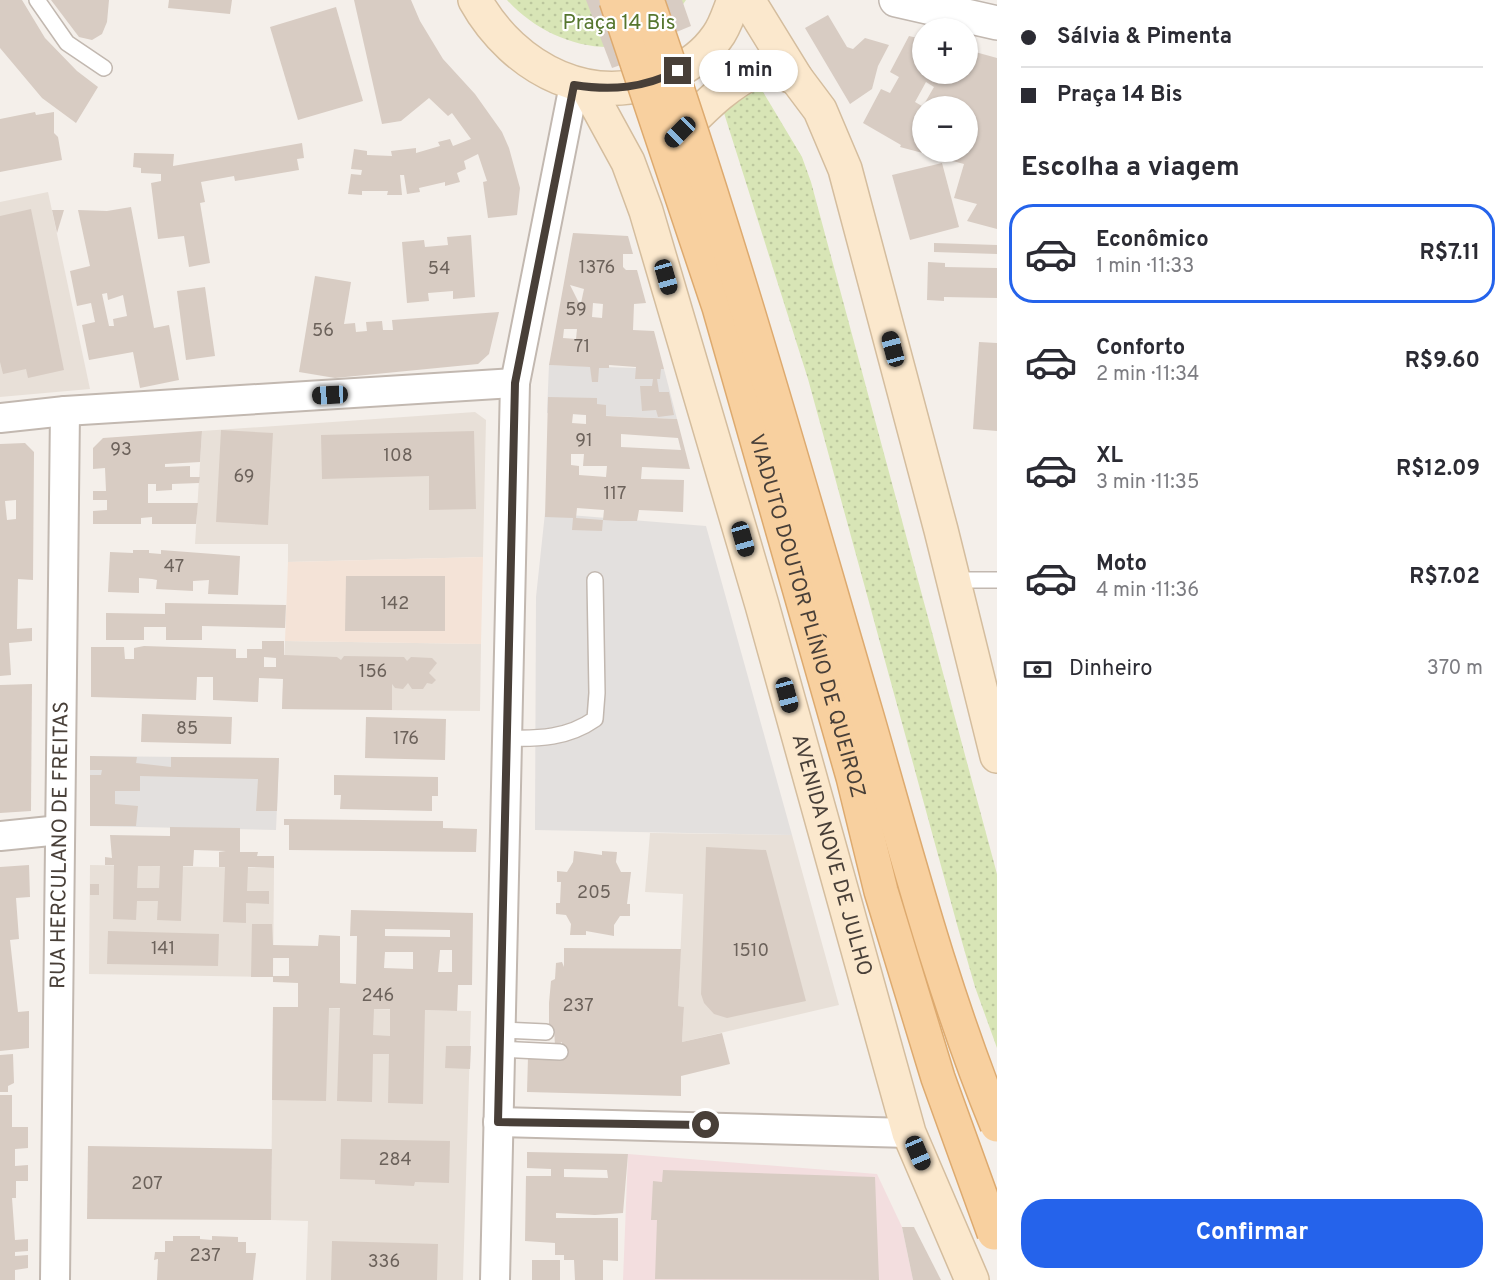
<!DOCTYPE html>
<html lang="pt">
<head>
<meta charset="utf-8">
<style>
	:root { --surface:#fff; --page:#f2f2f3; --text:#2b2b33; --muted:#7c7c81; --line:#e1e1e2; --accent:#2563eb }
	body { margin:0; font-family:Overpass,sans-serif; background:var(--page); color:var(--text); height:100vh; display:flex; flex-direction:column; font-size:22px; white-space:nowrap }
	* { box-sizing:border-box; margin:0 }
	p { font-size:20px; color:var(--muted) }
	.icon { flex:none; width:33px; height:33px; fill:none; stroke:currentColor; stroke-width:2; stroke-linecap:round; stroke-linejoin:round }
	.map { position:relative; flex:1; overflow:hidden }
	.details { display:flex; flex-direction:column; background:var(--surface); width:510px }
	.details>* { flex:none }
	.guide { display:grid; align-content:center; height:132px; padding:0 24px; background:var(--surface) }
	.controls { position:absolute; left:912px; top:18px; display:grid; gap:12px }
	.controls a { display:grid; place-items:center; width:66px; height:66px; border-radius:50%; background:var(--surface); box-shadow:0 2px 4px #0004; font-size:30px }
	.end { position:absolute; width:27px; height:27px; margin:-14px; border:8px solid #483f38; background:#fff; box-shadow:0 0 0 3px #fff }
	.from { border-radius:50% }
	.bubble { position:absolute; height:42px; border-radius:21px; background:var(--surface); box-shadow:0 2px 4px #0004; font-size:20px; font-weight:700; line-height:42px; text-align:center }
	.car { position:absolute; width:18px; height:36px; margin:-18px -9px; border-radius:8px; box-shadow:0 0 4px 2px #0007; background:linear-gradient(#222 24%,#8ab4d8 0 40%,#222 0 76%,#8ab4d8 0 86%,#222 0) }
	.guide b { display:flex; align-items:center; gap:21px; height:57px; font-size:22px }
	.guide b+b { border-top:2px solid var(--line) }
	.guide i { width:15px; height:15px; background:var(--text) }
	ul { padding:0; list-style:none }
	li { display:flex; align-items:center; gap:18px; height:99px; margin:0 12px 9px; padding:0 12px; border:3px solid transparent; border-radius:24px }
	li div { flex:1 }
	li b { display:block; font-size:22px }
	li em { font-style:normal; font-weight:700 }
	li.active { border-color:var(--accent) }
	li>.icon { width:54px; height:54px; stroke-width:1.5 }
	h2 { padding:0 24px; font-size:27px; line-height:72px }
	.pay { display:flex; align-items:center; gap:15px; height:66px; padding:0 24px; font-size:22px }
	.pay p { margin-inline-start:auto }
	.action { display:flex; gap:12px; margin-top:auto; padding:12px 24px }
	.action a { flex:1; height:69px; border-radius:24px; background:var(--accent); color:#fff; font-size:24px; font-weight:700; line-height:69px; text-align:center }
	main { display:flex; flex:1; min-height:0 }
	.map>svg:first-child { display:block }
	.residential { fill:#e8e0d8 }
	.commercial { fill:#f4e3d7 }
	.medical { fill:#f3dedf }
	.park { fill:url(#park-dots) }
	.parking { fill:#e3e0de }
	.building { fill:#d8ccc3; fill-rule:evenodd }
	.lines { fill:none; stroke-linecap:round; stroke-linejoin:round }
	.service-casing { stroke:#c2b8b0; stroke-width:18 }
	.minor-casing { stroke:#c2b8b0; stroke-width:32 }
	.tertiary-casing { stroke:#c2b8b0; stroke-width:36 }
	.secondary-casing { stroke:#d4bd9e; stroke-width:36 }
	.service { stroke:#fff; stroke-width:15 }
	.minor { stroke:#fff; stroke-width:28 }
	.tertiary { stroke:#fff; stroke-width:33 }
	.secondary { stroke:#fbe8cd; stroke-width:33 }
	.primary-bridge-casing { stroke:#ddaa6f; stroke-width:36; stroke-linecap:butt }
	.primary-bridge { stroke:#f8d09f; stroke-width:33 }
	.route { stroke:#483f38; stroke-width:8 }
	.labels { text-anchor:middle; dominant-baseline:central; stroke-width:4.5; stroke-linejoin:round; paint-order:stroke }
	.number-label { font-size:18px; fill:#6c625b }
	.park-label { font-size:21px; fill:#56762e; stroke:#fff }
	.street-label { font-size:21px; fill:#483f38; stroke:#fff }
</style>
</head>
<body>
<main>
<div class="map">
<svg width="997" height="1280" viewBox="0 0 997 1280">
	<defs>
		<pattern id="park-dots" width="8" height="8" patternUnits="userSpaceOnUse" patternTransform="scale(1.5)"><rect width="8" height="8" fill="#d8e5b6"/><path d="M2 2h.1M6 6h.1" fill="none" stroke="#bbc69d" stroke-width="1.8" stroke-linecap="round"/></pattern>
	</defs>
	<rect width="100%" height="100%" fill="#f4efea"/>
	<g class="residential">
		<polygon points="48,192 90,389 0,397 0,202"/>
		<polygon points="475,412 486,420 483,557 288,562 288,544 195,544 202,431"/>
		<polygon points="285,641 481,644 480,711 282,709"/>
		<polygon points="650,833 792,835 839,1005 682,1042 684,1007 678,1006 683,894 645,892"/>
		<polygon points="90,865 274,868 273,977 89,974"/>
		<polygon points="273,1007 471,1011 463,1280 306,1280 308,1221 271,1220"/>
	</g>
	<polygon class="commercial" points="483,557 481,644 285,641 288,562"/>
	<polygon class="medical" points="628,1154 877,1174 902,1227 913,1280 623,1280"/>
	<g class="park">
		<path d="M 507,0 L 686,0 C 676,16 664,22 647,30 C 638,35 624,46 614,47 C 574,49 533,29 507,0 Z"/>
		<polygon points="757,82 802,157 811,182 997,874 997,1048 975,987 958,928 808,379 724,113"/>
	</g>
	<g class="parking">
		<polygon points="549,365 664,369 677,419 547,413"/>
		<polygon points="545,513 706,526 792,835 535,830 536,597"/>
		<polygon points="90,756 279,758 276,830 90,826"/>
	</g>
	<g class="building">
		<polygon points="0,0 22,0 45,38 77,71 98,87 76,123 42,98 0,48"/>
		<polygon points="51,0 109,0 107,22 102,34 92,40 79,37"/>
		<polygon points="169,0 232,0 230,14 168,8"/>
		<polygon points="354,0 411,0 420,21 443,59 475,94 502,132 509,148 520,188 517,215 488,218 483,182 487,181 478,154 464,161 466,169 457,173 460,182 445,186 445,182 419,188 420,192 407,194 404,175 400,175 402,195 387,195 388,191 362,191 362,195 348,194 351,174 361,175 362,170 351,169 354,149 367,151 367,155 392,156 391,151 416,148 416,153 440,146 438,142 450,139 453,146 471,139 452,113 448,116 429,98 401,121 382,124"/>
		<polygon points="586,0 605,0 629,62 612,68"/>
		<polygon points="662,0 682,0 691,26 674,33"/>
		<polygon points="336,7 363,101 298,120 270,27"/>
		<polygon points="828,15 847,47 853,49 865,38 889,45 878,66 872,89 850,104 805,28"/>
		<path d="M 909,36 L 922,39 L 922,74 L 968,74 L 968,50 L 997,58 L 997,229 L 967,221 L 977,204 L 954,198 L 964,164 L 900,147 L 901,145 L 863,123 L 881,89 L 890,93 L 899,77 L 890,72 ZM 926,82 L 934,87 L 923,106 L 968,106 L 968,152 L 922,152 L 922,106 L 915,102 Z"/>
		<polygon points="35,112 36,115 54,112 54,133 58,137 62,160 0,172 0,119"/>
		<polygon points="302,143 304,158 297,159 299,170 235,181 234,176 201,182 205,202 200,203 210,263 189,267 184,236 158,239 151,183 161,181 161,174 141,173 141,168 133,167 134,153 174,154 173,166"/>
		<polygon points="942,163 959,227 910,240 892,175"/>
		<path d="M 131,207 L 154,328 L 169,325 L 179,380 L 140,388 L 133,352 L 89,360 L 82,325 L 95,322 L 91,303 L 77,306 L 70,271 L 90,266 L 78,210 L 107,211 ZM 107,293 L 108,300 L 123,295 L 127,316 L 113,319 L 114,326 L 109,326 L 102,294 Z"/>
		<polygon points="31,209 64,370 28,378 26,369 3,374 0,362 0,216"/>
		<polygon points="52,210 64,210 57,233"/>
		<path d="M 573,233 L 628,236 L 633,254 L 623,254 L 623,267 L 626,270 L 637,270 L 646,303 L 634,304 L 633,330 L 654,331 L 664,369 L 661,369 L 660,379 L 657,379 L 659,392 L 669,392 L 674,415 L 658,417 L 656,410 L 642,411 L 640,386 L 652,386 L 653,379 L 635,379 L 636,367 L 609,365 L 609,368 L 599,368 L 598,382 L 592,382 L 590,367 L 549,365 ZM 570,285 L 584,289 L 581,303 L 579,303 ZM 593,303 L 603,304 L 602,318 L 592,317 ZM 564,329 L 577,329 L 576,339 L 563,338 Z"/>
		<polygon points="471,235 475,297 453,299 453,291 428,293 429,301 407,303 402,242 424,240 425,247 448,245 447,237"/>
		<polygon points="934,243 997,245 997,254 934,252"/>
		<polygon points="928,262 945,263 945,267 997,268 997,298 944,297 944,301 927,300"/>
		<polygon points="315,276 351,282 344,324 355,323 356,332 367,331 366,322 382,321 383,330 393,330 392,320 499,312 489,354 478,364 335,378 299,372"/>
		<polygon points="205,287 215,356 186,360 177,291"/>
		<polygon points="979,342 997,343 997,431 973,429"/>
		<path d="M 548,397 L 597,398 L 597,404 L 606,405 L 606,416 L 677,419 L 690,469 L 642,467 L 641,479 L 684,480 L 683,512 L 639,510 L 637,521 L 619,521 L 603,520 L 604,510 L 577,508 L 576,518 L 603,520 L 602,531 L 572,530 L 573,518 L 545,517 ZM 573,414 L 586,415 L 586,424 L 572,423 ZM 621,434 L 678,438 L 681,450 L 621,447 ZM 571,454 L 584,454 L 583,466 L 607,466 L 606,477 L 579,475 L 579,466 L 571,465 Z"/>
		<polygon points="221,430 273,433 268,525 216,522"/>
		<polygon points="202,431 200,462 165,464 165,467 190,466 190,477 200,477 199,483 172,484 172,490 156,491 156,484 148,484 148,503 198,503 196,524 152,524 152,517 141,518 141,524 93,524 93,511 107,510 107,500 93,500 93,491 106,491 105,468 93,469 93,448 103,438"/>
		<polygon points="474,431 476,509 429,510 429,476 322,479 321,435"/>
		<path d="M 25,443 L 34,452 L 33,580 L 18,579 L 17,629 L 32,628 L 32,641 L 9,643 L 11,675 L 0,676 L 0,444 ZM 16,500 L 16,519 L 7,520 L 5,501 Z"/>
		<polygon points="133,550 149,550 149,553 161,554 161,550 240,556 238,595 208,594 209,580 193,581 193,591 156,589 157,580 152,579 139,578 139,593 108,592 110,552 133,553"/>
		<polygon points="346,576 445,576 445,631 345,631"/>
		<polygon points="165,603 286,605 285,628 202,626 202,640 166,640 166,627 144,627 144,640 106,640 106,613 165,614"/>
		<path d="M 262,641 L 284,641 L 284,655 L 337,657 L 341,660 L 344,656 L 404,657 L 407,661 L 411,657 L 432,658 L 437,663 L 429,673 L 436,680 L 432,684 L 427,683 L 423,689 L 412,689 L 408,683 L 403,689 L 395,688 L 392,684 L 392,710 L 282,709 L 283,679 L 259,678 L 258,702 L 213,700 L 213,677 L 197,677 L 196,700 L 91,697 L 91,647 L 124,647 L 125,659 L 134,659 L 134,648 L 144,646 L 236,649 L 236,658 L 247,658 L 247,649 L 262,649 ZM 264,657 L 276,658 L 276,667 L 264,667 Z"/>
		<polygon points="32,684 31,811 0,813 0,685"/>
		<polygon points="142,714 232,717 231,744 141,742"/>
		<polygon points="366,717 446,719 445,760 365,758"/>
		<polygon points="90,756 137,757 136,763 171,767 171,757 279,758 277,811 256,811 258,779 140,776 140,791 115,791 115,804 138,806 136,826 90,826 90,775 101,775 102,770 90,770"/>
		<polygon points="334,775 438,777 438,796 432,796 432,811 340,809 341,795 334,795"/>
		<polygon points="284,819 443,821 443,828 477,829 476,852 289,850 289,825 284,825"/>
		<path d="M 170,827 L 240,828 L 240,852 L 258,852 L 257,856 L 274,856 L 274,868 L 248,867 L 247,891 L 269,891 L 269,904 L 246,903 L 246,923 L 223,922 L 225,867 L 219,867 L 219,852 L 226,851 L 194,850 L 193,866 L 183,866 L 181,921 L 157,920 L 158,901 L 137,901 L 136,920 L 113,919 L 114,865 L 105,865 L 105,857 L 112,858 L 110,835 L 170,836 ZM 138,866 L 160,866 L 159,888 L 137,888 Z"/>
		<polygon points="706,847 766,850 806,1001 727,1018 714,1014 704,1003 701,994"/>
		<polygon points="574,851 602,855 602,851 617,852 616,862 621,872 631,872 627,904 630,904 630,916 620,916 614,925 614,936 586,931 586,935 570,935 571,924 566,915 556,914 556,903 560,903 561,882 557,882 557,871 567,872 573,862"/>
		<polygon points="29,865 30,897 16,898 19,939 10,940 18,1012 29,1011 29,1048 0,1051 0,867"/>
		<rect x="90" y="884" width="9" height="11"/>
		<path d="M 351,910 L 473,913 L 472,985 L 458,985 L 457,1011 L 425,1010 L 423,1104 L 388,1103 L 389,1054 L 373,1054 L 372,1102 L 337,1101 L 340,1008 L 329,1008 L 326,1101 L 272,1100 L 273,1007 L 298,1007 L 298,983 L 273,982 L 273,976 L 289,976 L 289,958 L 273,958 L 273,977 L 251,977 L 252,924 L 272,924 L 273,945 L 318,946 L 319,935 L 340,936 L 340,983 L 356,984 L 357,936 L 350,936 ZM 385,929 L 450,930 L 450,937 L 385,936 ZM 440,950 L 452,950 L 452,972 L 438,972 ZM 385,952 L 413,952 L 413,969 L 384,968 ZM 374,1009 L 390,1009 L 390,1036 L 373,1035 Z"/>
		<polygon points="108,931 219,934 218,966 107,964"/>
		<polygon points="564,948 681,949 678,1006 684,1007 682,1042 722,1033 730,1064 681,1076 681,1096 527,1092 528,1057 561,1059 562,1042 555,1046 554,1028 549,1027 549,1003 551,981 555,979 556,963 562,962 564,967"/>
		<polygon points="446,1046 471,1046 470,1069 445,1068"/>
		<polygon points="13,1054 14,1083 8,1086 8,1092 0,1092 0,1055"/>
		<polygon points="0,1095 12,1095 12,1127 28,1127 28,1148 15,1149 15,1166 28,1165 28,1181 16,1181 16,1198 12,1198 15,1240 28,1239 28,1251 15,1252 15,1256 28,1255 28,1268 15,1270 15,1280 0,1280"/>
		<polygon points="341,1139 450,1141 449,1183 415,1182 414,1186 375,1184 375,1180 340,1179"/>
		<polygon points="88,1146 272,1149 271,1220 87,1219"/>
		<path d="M 527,1152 L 628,1154 L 623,1213 L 595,1215 L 556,1213 L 556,1218 L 618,1218 L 618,1261 L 603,1260 L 603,1280 L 575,1280 L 574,1260 L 564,1260 L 564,1255 L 555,1255 L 555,1243 L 525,1241 L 526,1176 L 551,1176 L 551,1169 L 527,1168 ZM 564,1169 L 607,1170 L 608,1178 L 564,1177 Z"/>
		<polygon points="663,1170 875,1177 879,1280 655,1279 657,1220 651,1220 653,1181 662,1182"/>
		<polygon points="902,1227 914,1227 941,1280 913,1280"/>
		<polygon points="173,1236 200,1236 200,1239 212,1240 212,1236 238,1237 238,1242 246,1242 246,1253 256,1253 253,1280 157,1280 158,1259 154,1260 155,1252 165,1252 165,1241 173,1241"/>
		<polygon points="332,1241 438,1244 437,1280 331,1280"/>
		<rect x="532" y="1260" width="28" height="20"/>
	</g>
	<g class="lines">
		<g class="service-casing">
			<g id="service">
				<polyline points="37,0 67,43 104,68"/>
				<polyline points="954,580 997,580"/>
				<path d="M 507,738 C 539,739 568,738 595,719 L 597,693 L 595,580"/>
				<polyline points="501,1030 546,1032"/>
				<polyline points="500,1049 560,1052"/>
			</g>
		</g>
		<g class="minor-casing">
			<g id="minor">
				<polyline points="0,418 65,411 515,383"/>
				<polyline points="0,836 60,830"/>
				<polyline points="498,1122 909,1133"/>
				<path id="s1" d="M 55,1280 L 65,411"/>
				<polyline points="495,1280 515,383 574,85"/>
			</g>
		</g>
		<g class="tertiary-casing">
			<polyline id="tertiary" points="896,0 997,23"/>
		</g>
		<g class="secondary-casing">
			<g id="secondary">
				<path d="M 475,0 C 514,70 595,112 671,74 C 688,66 706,53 717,37 C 725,27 729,12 734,0"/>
				<polyline points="748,0 796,78 820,110 845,169 941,530 997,756"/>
				<path id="s2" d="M 587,87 L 628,162 L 646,211 L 762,605 L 909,1133 L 972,1280"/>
				<path d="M 671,141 C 699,113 726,82 764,67 L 796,78"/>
			</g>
		</g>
		<use href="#service" class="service"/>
		<use href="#minor" class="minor"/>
		<use href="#tertiary" class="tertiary"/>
		<use href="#secondary" class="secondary"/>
		<g class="primary-bridge-casing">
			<g id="primary-bridge">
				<path id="s3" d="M 616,0 L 719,307 L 853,777 L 881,891 L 938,1078 L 994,1233"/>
				<path d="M 647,0 C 729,235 796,474 866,713 C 906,851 942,991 997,1125"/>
			</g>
		</g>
		<use href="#primary-bridge" class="primary-bridge"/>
	</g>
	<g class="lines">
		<path class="route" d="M 678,71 C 643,88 612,91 574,85 L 515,383 L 498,1122 L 706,1125"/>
	</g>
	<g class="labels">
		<g class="number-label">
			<text x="597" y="268">1376</text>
			<text x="439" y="269">54</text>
			<text x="576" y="310">59</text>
			<text x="323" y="331">56</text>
			<text x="582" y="347">71</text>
			<text x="584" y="441">91</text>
			<text x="121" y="450">93</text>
			<text x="398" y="456">108</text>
			<text x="244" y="477">69</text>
			<text x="615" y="494">117</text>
			<text x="174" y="567">47</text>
			<text x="395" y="604">142</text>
			<text x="373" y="672">156</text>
			<text x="187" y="729">85</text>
			<text x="406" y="739">176</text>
			<text x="594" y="893">205</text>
			<text x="163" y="949">141</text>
			<text x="751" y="951">1510</text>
			<text x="378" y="996">246</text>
			<text x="578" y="1006">237</text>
			<text x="395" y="1160">284</text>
			<text x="147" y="1184">207</text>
			<text x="205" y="1256">237</text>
			<text x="384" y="1262">336</text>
		</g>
		<g class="park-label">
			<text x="619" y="23">Praça 14 Bis</text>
		</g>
		<g class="street-label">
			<text stroke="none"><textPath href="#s3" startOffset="645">VIADUTO DOUTOR PLÍNIO DE QUEIROZ</textPath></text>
			<text stroke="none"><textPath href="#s1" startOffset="435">RUA HERCULANO DE FREITAS</textPath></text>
			<text stroke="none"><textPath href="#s2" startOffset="808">AVENIDA NOVE DE JULHO</textPath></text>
		</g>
	</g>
</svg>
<div class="controls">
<a>+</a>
<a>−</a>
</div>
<i class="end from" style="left:706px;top:1125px"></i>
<i class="end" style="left:678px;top:71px"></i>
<div class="bubble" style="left:699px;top:50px;width:99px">1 min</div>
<i class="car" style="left:680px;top:132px;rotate:225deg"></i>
<i class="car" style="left:666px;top:277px;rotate:164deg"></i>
<i class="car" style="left:893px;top:349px;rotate:345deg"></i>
<i class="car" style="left:330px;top:395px;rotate:267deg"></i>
<i class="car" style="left:743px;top:539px;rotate:164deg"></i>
<i class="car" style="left:787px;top:695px;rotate:165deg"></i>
<i class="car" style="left:918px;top:1153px;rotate:157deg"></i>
</div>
<section class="details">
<div class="guide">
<b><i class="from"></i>Sálvia &amp; Pimenta</b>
<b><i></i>Praça 14 Bis</b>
</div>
<h2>Escolha a viagem</h2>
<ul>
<li class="active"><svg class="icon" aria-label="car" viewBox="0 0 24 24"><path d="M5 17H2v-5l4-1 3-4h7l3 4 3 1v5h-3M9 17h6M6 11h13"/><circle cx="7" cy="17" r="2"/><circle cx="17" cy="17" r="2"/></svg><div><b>Econômico</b><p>1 min · 11:33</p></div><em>R$7.11</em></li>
<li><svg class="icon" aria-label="car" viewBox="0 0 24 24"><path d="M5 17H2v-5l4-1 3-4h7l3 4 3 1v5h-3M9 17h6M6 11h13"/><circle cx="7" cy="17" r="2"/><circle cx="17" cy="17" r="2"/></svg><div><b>Conforto</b><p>2 min · 11:34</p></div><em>R$9.60</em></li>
<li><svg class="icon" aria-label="car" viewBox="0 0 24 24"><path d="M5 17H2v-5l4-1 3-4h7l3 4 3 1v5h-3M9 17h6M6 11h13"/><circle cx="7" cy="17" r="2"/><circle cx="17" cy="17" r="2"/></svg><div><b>XL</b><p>3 min · 11:35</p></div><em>R$12.09</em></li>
<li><svg class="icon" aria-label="car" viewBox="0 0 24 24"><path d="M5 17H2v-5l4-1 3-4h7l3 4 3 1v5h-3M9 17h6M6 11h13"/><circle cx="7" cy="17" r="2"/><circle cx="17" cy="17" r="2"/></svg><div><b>Moto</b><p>4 min · 11:36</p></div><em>R$7.02</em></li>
</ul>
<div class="pay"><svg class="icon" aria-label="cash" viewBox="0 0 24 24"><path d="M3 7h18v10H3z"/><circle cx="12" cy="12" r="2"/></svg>Dinheiro<p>370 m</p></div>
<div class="action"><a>Confirmar</a></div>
</section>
</main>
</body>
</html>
